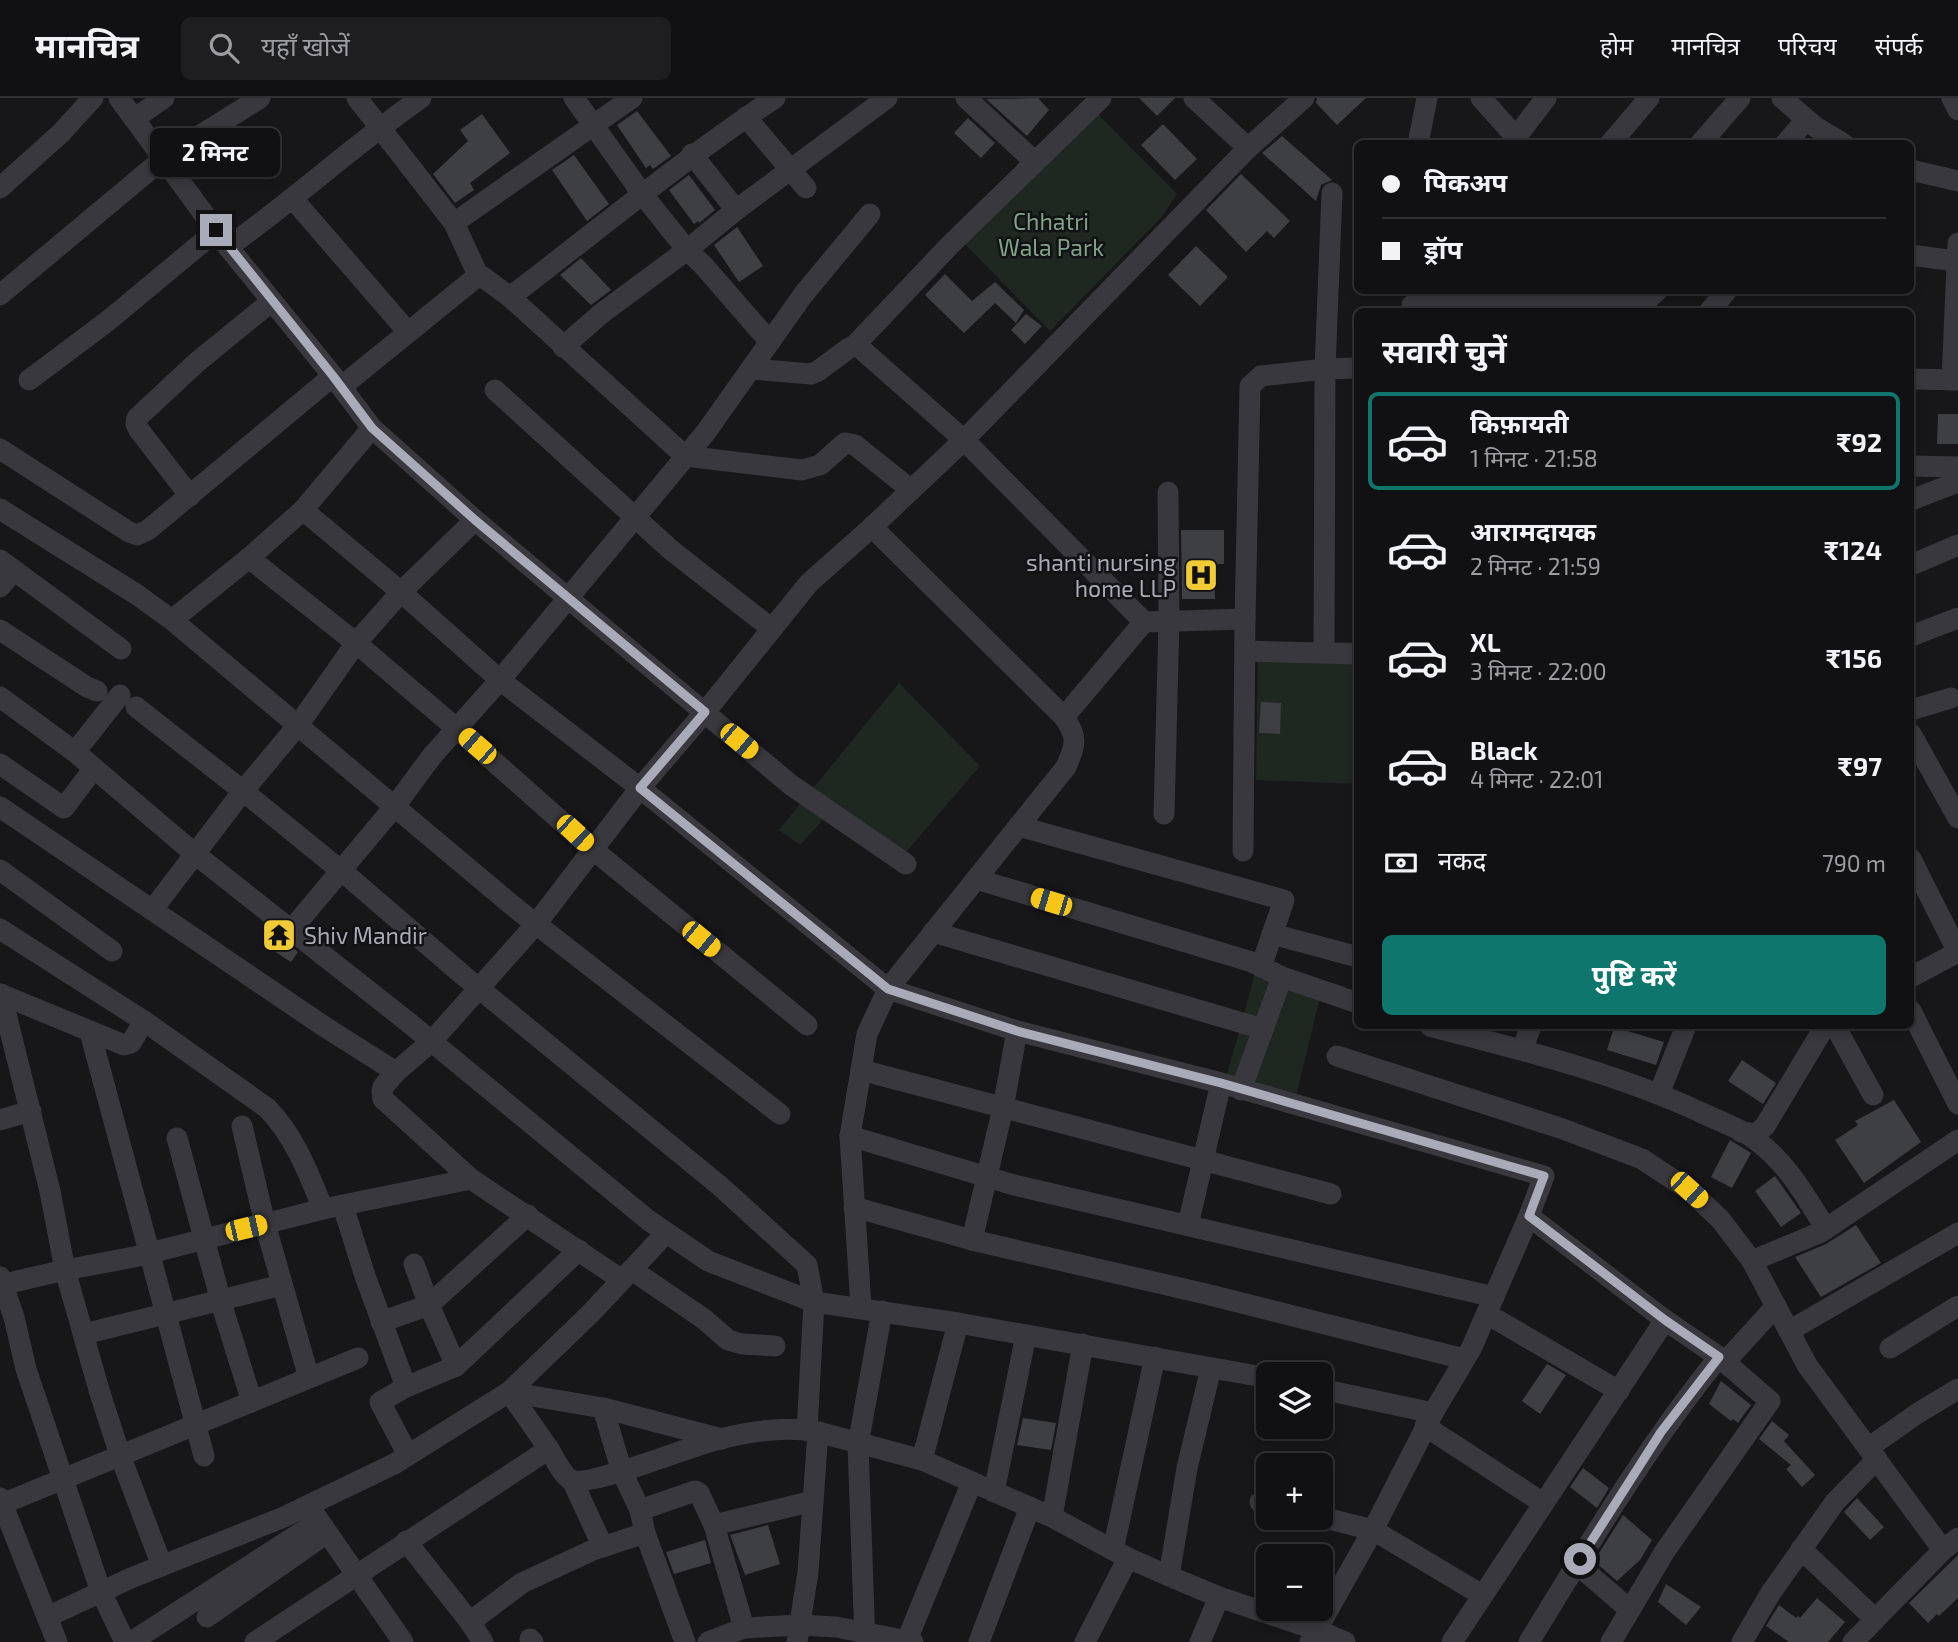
<!DOCTYPE html>
<html lang="hi">
<head>
<meta charset="utf-8">
<style>
	:root { --surface:#111013; --page:#1e1e21; --text:#f1f3f6; --muted:#9c9da0; --line:#303033; --accent:#0f766e }
	body { margin:0; font-family:"Exo 2","Noto Sans Devanagari",sans-serif; background:var(--page); color:var(--text); height:100vh; display:flex; flex-direction:column; font-size:26px; white-space:nowrap }
	* { box-sizing:border-box; margin:0 }
	p { font-size:23px; color:var(--muted) }
	.icon { flex:none; width:38px; height:38px; fill:none; stroke:currentColor; stroke-width:2; stroke-linecap:round; stroke-linejoin:round }
	.map { position:relative; flex:1; overflow:hidden }
	.side { position:absolute; left:1354px; top:210px; width:560px; height:721px; display:flex; flex-direction:column; background:var(--surface); border-radius:10px; box-shadow:0 4px 10px #0003,0 0 0 2px var(--line) }
	.side>* { flex:none }
	.banner { position:absolute; left:1354px; top:42px; width:560px; height:154px; border-radius:10px; box-shadow:0 4px 10px #0003,0 0 0 2px var(--line); display:grid; align-content:center; height:154px; padding:0 28px; background:var(--surface) }
	.controls { position:absolute; left:1256px; top:1264px; display:grid; gap:14px }
	.controls a { display:grid; place-items:center; width:77px; height:77px; border-radius:10px; background:var(--surface); box-shadow:0 4px 10px #0003,0 0 0 2px var(--line); font-size:35px }
	.end { position:absolute; width:32px; height:32px; margin:-16px; border:9px solid #a9abb8; background:#111; box-shadow:0 0 0 4px #111 }
	.from { border-radius:50% }
	.bubble { position:absolute; height:49px; border-radius:10px; background:var(--surface); box-shadow:0 4px 10px #0003,0 0 0 2px var(--line); font-size:23px; font-weight:700; line-height:49px; text-align:center }
	.car { position:absolute; width:21px; height:42px; margin:-21px -10px; border-radius:9px; box-shadow:0 0 5px 2px #0007; background:linear-gradient(#f5c518 24%,#345 0 40%,#f5c518 0 76%,#345 0 86%,#f5c518 0) }
	.banner b { display:flex; align-items:center; gap:24px; height:66px; font-size:26px }
	.banner b+b { border-top:2px solid var(--line) }
	.banner i { width:18px; height:18px; background:var(--text) }
	ul { padding:0; list-style:none }
	li { display:flex; align-items:center; gap:21px; height:98px; margin:0 14px 10px; padding:0 14px; border:4px solid transparent; border-radius:10px }
	li div { flex:1 }
	li b { display:block; font-size:26px }
	li em { font-style:normal; font-weight:700 }
	li.selected { border-color:var(--accent) }
	li>.icon { width:63px; height:63px; stroke-width:1.5 }
	h2 { padding:0 28px; font-size:32px; line-height:84px }
	.pay { display:flex; align-items:center; gap:18px; height:77px; padding:0 28px; font-size:26px }
	.pay p { margin-inline-start:auto }
	.action { display:flex; gap:14px; margin-top:auto; padding:14px 28px }
	.action a { flex:1; height:80px; border-radius:10px; background:var(--accent); color:#fff; font-size:28px; font-weight:700; line-height:80px; text-align:center }
	header { display:flex; align-items:center; gap:42px; box-sizing:border-box; height:98px; padding:0 35px; background:var(--surface); border-bottom:2px solid var(--line) }
	header strong { font-size:33px }
	nav { display:flex; gap:38px; margin-inline-start:auto; font-size:24px }
	.search { width:490px; height:63px; background:var(--page); display:flex; align-items:center; gap:18px; box-sizing:border-box; padding:0 24px; border-radius:10px; color:var(--muted); font-size:26px }
	.map>svg:first-child { display:block }
	.green { fill:#1e2720 }
	.building { fill:#3e3f43 }
	.lines { fill:none; stroke-linecap:round; stroke-linejoin:round }
	.minor { stroke:#38383e; stroke-width:21 }
	.route { stroke:#a9abb8; stroke-width:9 }
	.labels { text-anchor:middle; dominant-baseline:central; stroke-width:5; stroke-linejoin:round; paint-order:stroke }
	.park-label { font-size:23px; fill:#80a387; stroke:#121114 }
	.poi-label { font-size:23px; fill:#a9abb8; stroke:#121114; text-anchor:end }
</style>
</head>
<body>
<header>
<strong>मानचित्र</strong>
<div class="search"><svg class="icon" aria-label="search" viewBox="0 0 24 24"><circle cx="10" cy="10" r="6"/><path d="M15 15l6 6"/></svg>यहाँ खोजें</div>
<nav><a>होम</a><a>मानचित्र</a><a>परिचय</a><a>संपर्क</a></nav>
</header>
<div class="map">
<svg width="1958" height="1544" viewBox="0 0 1958 1544">
	<rect width="100%" height="100%" fill="#171619"/>
	<g class="green">
		<polygon points="1087,5 1177,96 1161,120 1050,233 958,139"/>
		<polygon points="1258,544 1358,544 1358,686 1256,682"/>
		<polygon points="899,585 980,668 900,761 833,711 800,747 779,732"/>
		<polygon points="1256,872 1321,896 1293,1010 1222,994"/>
	</g>
	<g class="building">
		<polygon points="1038,0 1049,12 1027,38 986,1"/>
		<polygon points="1139,0 1175,0 1157,18"/>
		<polygon points="1317,0 1366,0 1337,27 1316,5"/>
		<polygon points="637,13 671,58 653,71 650,67 646,70 617,27"/>
		<polygon points="482,16 510,55 470,85 474,92 455,105 433,76 468,43 460,32"/>
		<polygon points="968,20 995,45 981,60 954,35"/>
		<polygon points="1163,26 1197,61 1175,82 1141,47"/>
		<polygon points="1282,38 1332,82 1321,87 1316,103 1262,55"/>
		<polygon points="574,57 609,106 587,123 552,72"/>
		<polygon points="1241,76 1290,123 1274,140 1267,133 1246,154 1206,112"/>
		<polygon points="689,77 715,112 699,125 698,123 694,126 669,92"/>
		<polygon points="737,129 763,168 739,184 714,147"/>
		<polygon points="1196,148 1228,179 1200,208 1168,177"/>
		<polygon points="581,160 611,192 591,207 560,177"/>
		<polygon points="945,176 972,203 995,184 1024,212 1016,225 995,205 964,235 925,197"/>
		<polygon points="1026,216 1042,228 1025,246 1011,232"/>
		<polygon points="1938,316 1958,316 1958,346 1937,346"/>
		<polygon points="1181,432 1224,432 1224,466 1214,466 1215,501 1182,501"/>
		<polygon points="1261,604 1281,605 1280,636 1259,635"/>
		<polygon points="273,834 298,854 291,864 263,846"/>
		<polygon points="1614,929 1664,944 1656,967 1607,952"/>
		<polygon points="1742,962 1776,985 1763,1006 1728,983"/>
		<polygon points="1894,1002 1921,1044 1864,1085 1835,1042 1858,1027 1855,1023"/>
		<polygon points="1730,1042 1751,1055 1732,1090 1711,1079"/>
		<polygon points="1775,1078 1801,1115 1781,1129 1755,1093"/>
		<polygon points="1856,1127 1881,1165 1821,1199 1795,1159 1826,1146"/>
		<polygon points="1547,1266 1566,1277 1540,1316 1522,1303"/>
		<polygon points="1721,1283 1751,1307 1738,1325 1733,1321 1731,1323 1709,1306"/>
		<polygon points="1023,1320 1056,1325 1051,1352 1017,1347"/>
		<polygon points="1772,1323 1789,1337 1784,1343 1815,1377 1802,1389 1786,1371 1791,1367 1759,1341"/>
		<polygon points="1583,1370 1609,1390 1597,1410 1570,1389"/>
		<polygon points="1857,1400 1884,1429 1870,1442 1844,1414"/>
		<polygon points="1623,1417 1652,1442 1640,1462 1617,1483 1594,1463"/>
		<polygon points="768,1427 780,1466 745,1477 730,1437"/>
		<polygon points="705,1442 711,1465 674,1476 666,1454"/>
		<polygon points="1958,1457 1958,1500 1939,1518 1937,1516 1928,1525 1909,1505"/>
		<polygon points="1666,1486 1701,1509 1686,1527 1658,1504"/>
		<polygon points="1817,1500 1845,1524 1828,1544 1789,1544 1766,1528 1779,1507 1796,1520 1798,1518 1800,1520"/>
	</g>
	<g class="lines">
		<g class="minor">
			<polyline points="119,0 228,149 333,278 372,330 475,422 791,687 906,766"/>
			<polyline points="357,0 454,125 479,179"/>
			<polyline points="574,0 643,97 687,152 703,167 770,244"/>
			<polyline points="966,0 1035,64"/>
			<polyline points="1194,0 1248,50"/>
			<polyline points="1481,0 1514,37 1520,34 1546,0"/>
			<polyline points="1782,0 1814,28 1844,46"/>
			<polyline points="1952,0 1958,12"/>
			<polyline points="746,19 806,90"/>
			<polyline points="134,21 164,0"/>
			<polyline points="1418,46 1427,0"/>
			<polyline points="1610,46 1649,0"/>
			<polyline points="1700,46 1740,0"/>
			<polyline points="1785,46 1806,22"/>
			<polyline points="692,56 736,112"/>
			<polyline points="1911,72 1958,83"/>
			<polyline points="0,90 61,35 93,0"/>
			<polyline points="293,101 408,234"/>
			<polyline points="454,125 632,0"/>
			<path d="M 228,149 C 294,102 354,47 421,0"/>
			<polyline points="1911,157 1955,163"/>
			<polyline points="1584,192 1589,199 1603,206 1646,203 1658,192"/>
			<polyline points="0,197 164,60 260,0"/>
			<path d="M 510,199 C 598,132 683,61 775,0"/>
			<polyline points="1412,207 1570,205 1589,199"/>
			<polyline points="1709,214 1727,192"/>
			<polyline points="854,248 950,147 1101,0"/>
			<polyline points="563,249 602,215 687,152 736,112 887,0"/>
			<polyline points="752,271 811,276 818,273 849,250 854,248 860,250 964,342 1144,524 1245,521"/>
			<polyline points="1911,281 1958,282"/>
			<polyline points="29,282 109,222 216,133"/>
			<polyline points="1952,282 1958,145"/>
			<polyline points="341,289 474,181 483,179 510,199 685,358 802,372 820,367 845,345 855,347 910,391"/>
			<polyline points="495,292 671,452 772,531"/>
			<polyline points="0,351 129,434 137,437 148,432 333,278"/>
			<polyline points="1911,368 1958,369"/>
			<polyline points="190,398 139,332 136,326 137,320 196,265 272,203"/>
			<polyline points="1911,402 1958,384"/>
			<polyline points="0,411 136,496 172,522 513,808 780,1016"/>
			<polyline points="303,412 401,494 500,582 640,690 888,891 1017,933 1221,985 1544,1078 1529,1118 1471,1251 1433,1315 1373,1432 1310,1544"/>
			<polyline points="249,460 356,545 456,630 596,754 807,927"/>
			<polyline points="0,462 121,551"/>
			<polyline points="1911,467 1958,447"/>
			<polyline points="0,489 14,472"/>
			<polyline points="172,522 249,460 303,412 372,330"/>
			<polyline points="0,532 87,589 97,593"/>
			<polyline points="1911,538 1958,520"/>
			<polyline points="1245,553 1358,556"/>
			<polyline points="1324,555 1325,271 1332,95"/>
			<polyline points="0,599 75,654 195,756 408,924 648,1122 708,1163 814,1204 958,1225 1269,1280"/>
			<polyline points="136,609 243,693 350,780 464,878 720,1088 807,1167 814,1204 807,1332"/>
			<polyline points="1911,612 1951,600"/>
			<polyline points="1064,619 1144,524"/>
			<polyline points="1911,636 1958,720"/>
			<polyline points="75,654 120,597"/>
			<polyline points="0,666 64,710 94,670"/>
			<polyline points="0,709 325,929 396,974"/>
			<polyline points="1164,716 1169,523 1168,394"/>
			<polyline points="1018,728 1284,802 1261,869"/>
			<polyline points="1243,753 1245,521 1250,288 1261,278 1325,271 1358,270"/>
			<polyline points="1911,761 1958,854 1911,879"/>
			<polyline points="0,772 112,853"/>
			<polyline points="976,781 1252,864 1282,879 1358,905"/>
			<polyline points="153,811 243,693 299,626 356,545 401,494 475,422"/>
			<path d="M 0,831 L 144,923 L 267,1010 C 294,1037 309,1076 323,1111"/>
			<polyline points="292,831 395,708 432,658 500,582 706,334 803,197 870,116"/>
			<polyline points="933,834 1263,931"/>
			<polyline points="1272,836 1358,859"/>
			<polyline points="0,896 124,947 131,945 144,923"/>
			<polyline points="1,896 50,1093 65,1172 99,1292 120,1357 162,1468"/>
			<polyline points="1911,913 1958,1006"/>
			<path d="M 1430,928 C 1521,952 1613,974 1700,1014 C 1718,1023 1741,1030 1757,1043 C 1788,1066 1806,1099 1826,1131"/>
			<polyline points="1835,928 1873,997"/>
			<polyline points="90,934 204,1358"/>
			<polyline points="1522,952 1531,928"/>
			<polyline points="1337,958 1563,1031 1642,1061 1689,1092 1720,1121 1752,1163 1807,1267 1943,1452"/>
			<polyline points="861,972 1331,1096"/>
			<polyline points="1241,992 1282,879"/>
			<polyline points="1659,996 1686,928"/>
			<polyline points="0,1022 31,1013"/>
			<polyline points="242,1028 265,1126 309,1280"/>
			<polyline points="1741,1034 1756,1036 1765,1028 1825,928"/>
			<polyline points="850,1038 1014,1087 1494,1199"/>
			<polyline points="177,1040 223,1211 252,1304"/>
			<polyline points="471,1081 383,1001 382,993 383,989 396,974 432,943 536,826 640,690 705,614 809,485 872,429"/>
			<polyline points="343,1108 365,1178 406,1289"/>
			<polyline points="854,1109 972,1142 1206,1196 1464,1261"/>
			<polyline points="1529,1118 1665,1222 1719,1259 1770,1303 1665,1453 1611,1544"/>
			<polyline points="1188,1127 1221,985"/>
			<polyline points="972,1142 1003,1010 1017,933"/>
			<polyline points="1752,1163 1821,1134 1958,1042"/>
			<polyline points="632,1172 704,1221 728,1242 742,1246 775,1248"/>
			<polyline points="0,1179 14,1219 26,1271 101,1494 125,1544"/>
			<polyline points="0,1187 65,1172 134,1159 323,1111 471,1081 622,1182"/>
			<path d="M 861,1209 L 850,1038 L 867,936 L 888,891 L 1066,669 C 1076,647 1078,639 1064,619 L 872,429 L 964,342 L 1248,50 L 1304,0"/>
			<polyline points="1487,1216 1619,1293"/>
			<polyline points="381,1224 429,1207 414,1166"/>
			<polyline points="1789,1233 1958,1135"/>
			<polyline points="84,1236 282,1187"/>
			<polyline points="1890,1250 1958,1208"/>
			<polyline points="1725,1264 1776,1208"/>
			<polyline points="456,1268 429,1207 528,1117"/>
			<polyline points="1321,1291 1433,1315"/>
			<polyline points="603,1310 622,1374 640,1412 645,1435 685,1544"/>
			<polyline points="1425,1328 1543,1405"/>
			<polyline points="818,1334 922,1362 1052,1419 1128,1460 1169,1478 1219,1499 1317,1532 1345,1544"/>
			<polyline points="1868,1350 1918,1315 1958,1291"/>
			<path d="M 549,1351 C 554,1359 562,1377 571,1382 C 588,1390 691,1348 716,1342 C 747,1334 786,1327 818,1334 L 808,1474 L 797,1544"/>
			<polyline points="408,1357 380,1304 406,1289 456,1268 579,1152"/>
			<polyline points="922,1362 958,1225"/>
			<polyline points="572,1382 603,1449"/>
			<polyline points="994,1394 1026,1237"/>
			<polyline points="0,1400 57,1544"/>
			<polyline points="1260,1404 1269,1406"/>
			<polyline points="2,1406 358,1260"/>
			<polyline points="640,1412 695,1393 699,1395 714,1427"/>
			<polyline points="313,1414 403,1544"/>
			<polyline points="1052,1419 1083,1246"/>
			<polyline points="1321,1419 1373,1432 1482,1497"/>
			<polyline points="406,1443 470,1524 522,1485 593,1452 645,1435"/>
			<polyline points="1801,1451 1875,1521"/>
			<polyline points="1113,1452 1155,1259"/>
			<polyline points="1577,1466 1630,1512"/>
			<polyline points="1169,1478 1187,1370 1211,1270"/>
			<polyline points="47,1519 131,1480 284,1419 394,1366 509,1294 603,1310 722,1341"/>
			<polyline points="207,1519 327,1435"/>
			<polyline points="470,1524 483,1544"/>
			<polyline points="744,1530 714,1427 813,1403"/>
			<polyline points="530,1541 533,1544"/>
			<polyline points="907,1542 972,1384"/>
			<polyline points="131,1544 319,1423"/>
			<polyline points="255,1544 549,1351 509,1294 591,1215 666,1135"/>
			<polyline points="708,1544 744,1530 799,1527 836,1529 913,1544"/>
			<polyline points="865,1544 858,1347 882,1213"/>
			<polyline points="979,1544 1030,1409"/>
			<polyline points="1085,1544 1128,1460"/>
			<polyline points="1200,1544 1219,1499"/>
			<polyline points="1452,1544 1665,1222"/>
			<path d="M 1529,1544 C 1589,1446 1647,1348 1719,1259"/>
			<polyline points="1742,1544 1770,1496 1835,1404 1877,1361"/>
			<polyline points="1853,1544 1943,1452 1958,1440"/>
		</g>
	</g>
	<g class="lines">
		<polyline class="route" points="216,132 333,278 372,330 475,422 705,614 640,690 888,891 1017,933 1221,985 1544,1078 1529,1118 1665,1222 1719,1259 1661,1334 1580,1461"/>
	</g>
	<defs>
		<g id="hospital-square" transform="scale(1.75)"><rect x="-9" y="-9" width="18" height="18" rx="4" fill="#f1cb36" stroke="#121114"/><path d="M-5-5h3v3.5h4V-5h3V5h-3V1.5h-4V5h-3Z" fill="#111"/></g>
		<g id="temple-square" transform="scale(1.75)"><rect x="-9" y="-9" width="18" height="18" rx="4" fill="#f1cb36" stroke="#121114"/><path d="M0-6L5-2H3V0L6.5 2.5H4V6H1.5V3h-3V6H-4V2.5H-6.5L-3 0V-2H-5Z" fill="#111"/></g>
	</defs>
	<g fill-rule="evenodd">
		<use href="#hospital-square" x="1201" y="477"/>
		<use href="#temple-square" x="279" y="837"/>
	</g>
	<g class="labels">
		<g class="park-label">
			<text x="1051" y="123">Chhatri<tspan x="1051" dy="26">Wala Park</tspan></text>
		</g>
		<g class="poi-label">
			<text x="1176" y="464">shanti nursing<tspan x="1176" dy="26">home LLP</tspan></text>
			<text x="304" y="837" text-anchor="start">Shiv Mandir</text>
		</g>
	</g>
</svg>
<div class="controls">
<a><svg class="icon" aria-label="layers" viewBox="0 0 24 24"><path d="M12 4l9 5-9 5-9-5zM3 14l9 5 9-5"/></svg></a>
<a>+</a>
<a>−</a>
</div>
<i class="end from" style="left:1580px;top:1461px"></i>
<i class="end" style="left:216px;top:132px"></i>
<div class="bubble" style="left:150px;top:30px;width:130px">2 मिनट</div>
<i class="car" style="left:739px;top:643px;rotate:130deg"></i>
<i class="car" style="left:477px;top:648px;rotate:311deg"></i>
<i class="car" style="left:575px;top:735px;rotate:133deg"></i>
<i class="car" style="left:1051px;top:804px;rotate:287deg"></i>
<i class="car" style="left:701px;top:841px;rotate:129deg"></i>
<i class="car" style="left:1689px;top:1092px;rotate:132deg"></i>
<i class="car" style="left:246px;top:1130px;rotate:77deg"></i>
<div class="banner">
<b><i class="from"></i>पिकअप</b>
<b><i></i>ड्रॉप</b>
</div>
<section class="side">
<h2>सवारी चुनें</h2>
<ul>
<li class="selected"><svg class="icon" aria-label="car" viewBox="0 0 24 24"><path d="M5 17H2v-5l4-1 3-4h7l3 4 3 1v5h-3M9 17h6M6 11h13"/><circle cx="7" cy="17" r="2"/><circle cx="17" cy="17" r="2"/></svg><div><b>किफ़ायती</b><p>1 मिनट · 21:58</p></div><em>₹92</em></li>
<li><svg class="icon" aria-label="car" viewBox="0 0 24 24"><path d="M5 17H2v-5l4-1 3-4h7l3 4 3 1v5h-3M9 17h6M6 11h13"/><circle cx="7" cy="17" r="2"/><circle cx="17" cy="17" r="2"/></svg><div><b>आरामदायक</b><p>2 मिनट · 21:59</p></div><em>₹124</em></li>
<li><svg class="icon" aria-label="car" viewBox="0 0 24 24"><path d="M5 17H2v-5l4-1 3-4h7l3 4 3 1v5h-3M9 17h6M6 11h13"/><circle cx="7" cy="17" r="2"/><circle cx="17" cy="17" r="2"/></svg><div><b>XL</b><p>3 मिनट · 22:00</p></div><em>₹156</em></li>
<li><svg class="icon" aria-label="car" viewBox="0 0 24 24"><path d="M5 17H2v-5l4-1 3-4h7l3 4 3 1v5h-3M9 17h6M6 11h13"/><circle cx="7" cy="17" r="2"/><circle cx="17" cy="17" r="2"/></svg><div><b>Black</b><p>4 मिनट · 22:01</p></div><em>₹97</em></li>
</ul>
<div class="pay"><svg class="icon" aria-label="cash" viewBox="0 0 24 24"><path d="M3 7h18v10H3z"/><circle cx="12" cy="12" r="2"/></svg>नकद<p>790 m</p></div>
<div class="action"><a>पुष्टि करें</a></div>
</section>
</div>
</body>
</html>
